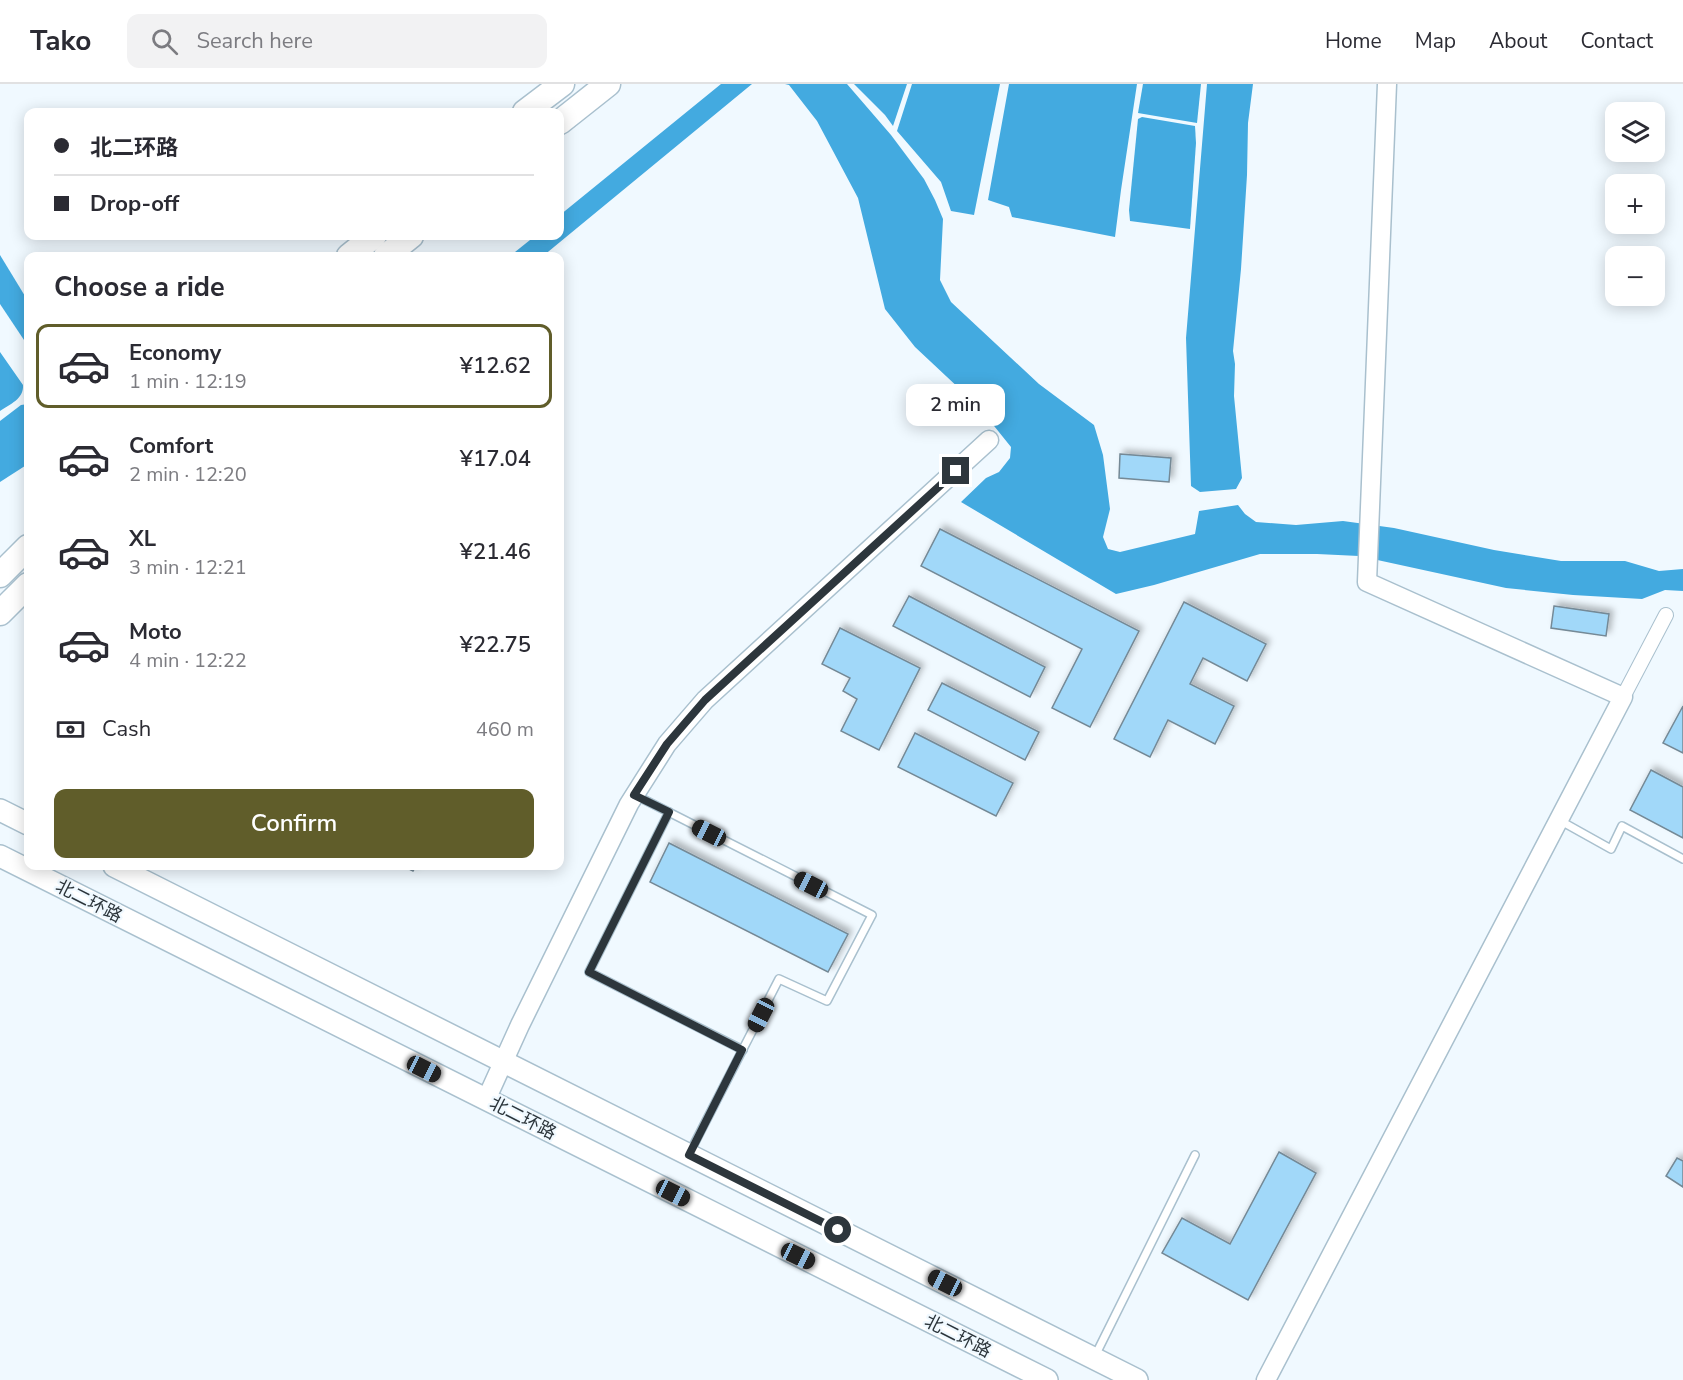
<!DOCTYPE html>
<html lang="en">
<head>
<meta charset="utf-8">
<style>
	:root { --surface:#fff; --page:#f2f2f3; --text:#2b2b33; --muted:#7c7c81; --line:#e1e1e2; --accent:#605d2a }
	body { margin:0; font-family:"Nunito Sans","Noto Sans SC",sans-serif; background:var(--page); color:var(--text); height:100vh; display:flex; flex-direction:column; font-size:22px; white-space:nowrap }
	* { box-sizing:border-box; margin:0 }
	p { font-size:20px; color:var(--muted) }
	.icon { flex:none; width:33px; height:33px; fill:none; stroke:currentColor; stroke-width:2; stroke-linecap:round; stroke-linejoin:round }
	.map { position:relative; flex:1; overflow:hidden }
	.side { position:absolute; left:24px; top:168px; width:540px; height:618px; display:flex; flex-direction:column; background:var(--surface); border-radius:12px; box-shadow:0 3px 15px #0003 }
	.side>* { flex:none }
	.guide { position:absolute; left:24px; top:24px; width:540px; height:132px; border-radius:12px; box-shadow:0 3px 15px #0003; display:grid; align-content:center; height:132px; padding:0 30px; background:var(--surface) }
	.tools { position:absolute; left:1605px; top:18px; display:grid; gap:12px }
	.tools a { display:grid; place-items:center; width:60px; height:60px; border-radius:12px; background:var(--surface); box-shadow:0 3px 15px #0003; font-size:30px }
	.end { position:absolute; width:27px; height:27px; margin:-14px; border:8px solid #2d363c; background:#fff; box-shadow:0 0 0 3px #fff }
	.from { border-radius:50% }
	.bubble { position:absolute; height:42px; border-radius:12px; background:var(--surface); box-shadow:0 3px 15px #0003; font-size:20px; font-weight:600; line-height:42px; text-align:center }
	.car { position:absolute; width:18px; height:36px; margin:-18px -9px; border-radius:8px; box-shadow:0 0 4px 2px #0007; background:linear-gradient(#222 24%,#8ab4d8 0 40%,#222 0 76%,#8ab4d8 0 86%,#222 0) }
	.guide b { display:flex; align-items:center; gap:21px; height:57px; font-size:22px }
	.guide b+b { border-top:2px solid var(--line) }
	.guide i { width:15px; height:15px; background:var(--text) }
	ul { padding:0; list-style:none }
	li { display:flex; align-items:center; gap:18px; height:84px; margin:0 12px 9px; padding:0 18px; border:3px solid transparent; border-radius:12px }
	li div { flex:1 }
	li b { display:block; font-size:22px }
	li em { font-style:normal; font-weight:600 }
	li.on { border-color:var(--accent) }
	li>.icon { width:54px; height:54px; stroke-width:1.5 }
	h2 { padding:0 30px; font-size:27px; line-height:72px }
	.pay { display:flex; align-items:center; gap:15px; height:66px; padding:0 30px; font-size:22px }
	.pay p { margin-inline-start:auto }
	.cta { display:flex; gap:12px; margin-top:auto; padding:12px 30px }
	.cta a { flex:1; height:69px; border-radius:12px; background:var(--accent); color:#fff; font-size:24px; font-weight:600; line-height:69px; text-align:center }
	header { display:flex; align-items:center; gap:36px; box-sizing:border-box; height:84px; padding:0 30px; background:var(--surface); border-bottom:2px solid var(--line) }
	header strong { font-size:28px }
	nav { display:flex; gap:33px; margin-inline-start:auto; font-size:21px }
	.search { width:420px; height:54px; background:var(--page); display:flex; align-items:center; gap:15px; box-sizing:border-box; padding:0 21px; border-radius:12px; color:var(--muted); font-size:22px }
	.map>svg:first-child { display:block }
	.water { fill:#43aae0 }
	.building { fill:#a1d8f9; stroke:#748996; stroke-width:1.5; filter:url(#shadow) }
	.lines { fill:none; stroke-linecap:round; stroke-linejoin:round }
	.lane-casing { stroke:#a9c0ce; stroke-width:10 }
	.street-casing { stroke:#a9c0ce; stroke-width:16 }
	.secondary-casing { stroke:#a9c0ce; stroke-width:21 }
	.primary-casing { stroke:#a9c0ce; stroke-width:24 }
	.highway-casing { stroke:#a9c0ce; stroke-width:27 }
	.lane { stroke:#fff; stroke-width:7 }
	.street { stroke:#fff; stroke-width:14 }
	.secondary { stroke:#fff; stroke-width:18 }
	.primary { stroke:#fff; stroke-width:21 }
	.highway { stroke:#fff; stroke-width:24 }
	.route { stroke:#2d363c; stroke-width:8 }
	.labels { text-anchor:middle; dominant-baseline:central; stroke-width:4.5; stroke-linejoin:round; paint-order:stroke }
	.street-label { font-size:18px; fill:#2d363c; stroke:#f0f9ff }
</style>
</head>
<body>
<header>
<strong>Tako</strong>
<div class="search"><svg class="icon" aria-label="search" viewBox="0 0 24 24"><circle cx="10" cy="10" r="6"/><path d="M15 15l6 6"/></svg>Search here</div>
<nav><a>Home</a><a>Map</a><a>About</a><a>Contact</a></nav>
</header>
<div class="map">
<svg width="1683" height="1296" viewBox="0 0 1683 1296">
	<defs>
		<filter id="shadow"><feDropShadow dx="4" dy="-4" stdDeviation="3" flood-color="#0004"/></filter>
	</defs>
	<rect width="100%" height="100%" fill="#f0f9ff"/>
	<g class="water">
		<polygon points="721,0 752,0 543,172 510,172 535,152 560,152 560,131"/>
		<polygon points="785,0 847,0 891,51 924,95 935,116 943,135 940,196 951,218 1039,300 1094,341 1103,371 1110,425 1103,453 1108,465 1120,468 1195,450 1199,427 1238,421 1245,430 1256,438 1296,441 1343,437 1394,444 1494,466 1561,477 1625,477 1659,487 1683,485 1683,507 1665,506 1642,515 1573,511 1506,504 1359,472 1317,470 1260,470 1154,501 1116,510 961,418 986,394 999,388 1010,374 1011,363 978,322 915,263 885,225 858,114 817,37 789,1"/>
		<polygon points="854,0 907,0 893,42 885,31"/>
		<polygon points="912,0 1000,0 974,131 951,127 941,98 897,47"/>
		<polygon points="1009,0 1137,0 1121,106 1115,153 1012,133 1009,123 988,116"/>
		<polygon points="1143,0 1201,0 1197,39 1138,29"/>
		<polygon points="1207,0 1253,0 1248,39 1247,91 1241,185 1233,267 1235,280 1234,312 1242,394 1236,405 1200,408 1191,402 1186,254"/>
		<polygon points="1142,33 1195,42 1196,59 1190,145 1130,137 1129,126 1138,35"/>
		<polygon points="0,171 28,217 28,262 0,220"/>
		<path d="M 0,268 L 23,301 C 24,315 10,320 0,327 Z"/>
		<polygon points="28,320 28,380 0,398 0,337 21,321"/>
	</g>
	<g class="building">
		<polygon points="1120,370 1171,374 1169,398 1119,394"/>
		<polygon points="940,445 1139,547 1090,643 1052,624 1082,565 921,482"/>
		<polygon points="909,512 1045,583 1030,613 893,542"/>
		<polygon points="1184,518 1266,560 1247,597 1203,574 1190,600 1234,622 1215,660 1168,636 1150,673 1114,655"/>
		<polygon points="1554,522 1609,530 1606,552 1551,544"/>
		<polygon points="840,544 920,584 879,666 841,647 857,615 843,607 850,594 822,580"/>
		<polygon points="942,599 1039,648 1025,676 928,626"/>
		<polygon points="1683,622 1683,669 1663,659"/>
		<polygon points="915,649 1013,699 996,732 898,683"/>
		<polygon points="1651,686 1683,703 1683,754 1630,726"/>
		<polygon points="669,759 848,850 828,888 650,798"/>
		<polygon points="403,782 416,782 413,787"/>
		<polygon points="1279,1068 1316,1089 1248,1216 1162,1169 1182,1134 1230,1160"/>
		<polygon points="1677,1074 1683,1077 1683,1103 1666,1092"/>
	</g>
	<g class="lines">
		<g class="lane-casing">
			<g id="lane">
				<polyline points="637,712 872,831 827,917 779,895 690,1068"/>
				<polyline points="669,728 589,888 743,966"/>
				<polyline points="1559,736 1611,765 1622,742 1683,775"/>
				<polyline points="1095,1272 1195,1071"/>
			</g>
		</g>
		<g class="street-casing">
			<polyline id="street" points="1623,613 1666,531"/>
		</g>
		<g class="secondary-casing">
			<g id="secondary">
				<polyline points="486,1016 520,941 629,720 667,660 705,616 989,356"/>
				<polyline points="1266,1296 1623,613 1367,498 1387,0"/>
			</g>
		</g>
		<g class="primary-casing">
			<g id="primary">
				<polyline points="0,726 28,740"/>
				<polyline points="0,772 1047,1296"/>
				<polyline points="114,782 1137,1296"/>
			</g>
		</g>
		<g class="highway-casing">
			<g id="highway">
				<polyline points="525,28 562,0"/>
				<polyline points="560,38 608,0"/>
				<polyline points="349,172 374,152"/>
				<polyline points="386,172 411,152"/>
				<polyline points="0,491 28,463"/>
				<polyline points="0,529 28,501"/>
			</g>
		</g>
		<use href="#lane" class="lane"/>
		<use href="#street" class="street"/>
		<use href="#secondary" class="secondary"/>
		<use href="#primary" class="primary"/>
		<use href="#highway" class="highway"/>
	</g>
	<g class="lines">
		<polyline class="route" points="838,1146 689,1071 742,966 589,888 669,728 634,711 667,660 705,616 956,387"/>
	</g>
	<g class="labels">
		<g class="street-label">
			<text transform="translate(89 817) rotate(27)">北二环路</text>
			<text transform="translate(523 1034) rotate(27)">北二环路</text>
			<text transform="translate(958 1252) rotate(27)">北二环路</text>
		</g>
	</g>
</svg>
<div class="tools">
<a><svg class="icon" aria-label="layers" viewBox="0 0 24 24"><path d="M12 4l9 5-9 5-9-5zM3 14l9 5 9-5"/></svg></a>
<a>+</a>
<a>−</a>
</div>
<i class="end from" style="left:838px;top:1146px"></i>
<i class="end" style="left:956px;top:387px"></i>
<div class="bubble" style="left:906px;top:300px;width:99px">2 min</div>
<i class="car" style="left:709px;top:749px;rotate:297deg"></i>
<i class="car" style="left:811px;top:801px;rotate:297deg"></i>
<i class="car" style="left:761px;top:931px;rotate:207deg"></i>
<i class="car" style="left:424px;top:985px;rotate:117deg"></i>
<i class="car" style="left:673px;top:1109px;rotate:117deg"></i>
<i class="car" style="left:798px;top:1172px;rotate:116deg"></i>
<i class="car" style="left:945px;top:1199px;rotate:297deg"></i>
<div class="guide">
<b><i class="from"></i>北二环路</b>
<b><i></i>Drop-off</b>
</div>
<section class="side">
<h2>Choose a ride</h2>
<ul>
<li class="on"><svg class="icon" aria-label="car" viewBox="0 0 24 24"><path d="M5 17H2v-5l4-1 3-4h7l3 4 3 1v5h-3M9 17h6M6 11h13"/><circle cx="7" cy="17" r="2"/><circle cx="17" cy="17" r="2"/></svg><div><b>Economy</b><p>1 min · 12:19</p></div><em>¥12.62</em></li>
<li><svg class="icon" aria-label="car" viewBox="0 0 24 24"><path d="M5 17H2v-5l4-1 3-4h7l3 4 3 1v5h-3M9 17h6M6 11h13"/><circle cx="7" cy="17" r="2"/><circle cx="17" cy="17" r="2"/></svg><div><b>Comfort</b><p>2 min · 12:20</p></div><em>¥17.04</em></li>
<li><svg class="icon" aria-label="car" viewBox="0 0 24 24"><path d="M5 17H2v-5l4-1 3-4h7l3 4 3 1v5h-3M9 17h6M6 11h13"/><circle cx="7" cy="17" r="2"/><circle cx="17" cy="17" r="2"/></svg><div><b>XL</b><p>3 min · 12:21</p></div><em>¥21.46</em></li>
<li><svg class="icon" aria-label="car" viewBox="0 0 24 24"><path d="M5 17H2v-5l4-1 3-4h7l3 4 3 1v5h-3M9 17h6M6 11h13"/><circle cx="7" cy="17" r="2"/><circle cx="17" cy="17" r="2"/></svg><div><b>Moto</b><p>4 min · 12:22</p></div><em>¥22.75</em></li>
</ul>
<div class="pay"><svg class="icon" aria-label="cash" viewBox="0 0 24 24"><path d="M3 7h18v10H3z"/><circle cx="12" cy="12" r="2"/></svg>Cash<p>460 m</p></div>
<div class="cta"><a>Confirm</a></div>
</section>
</div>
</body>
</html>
